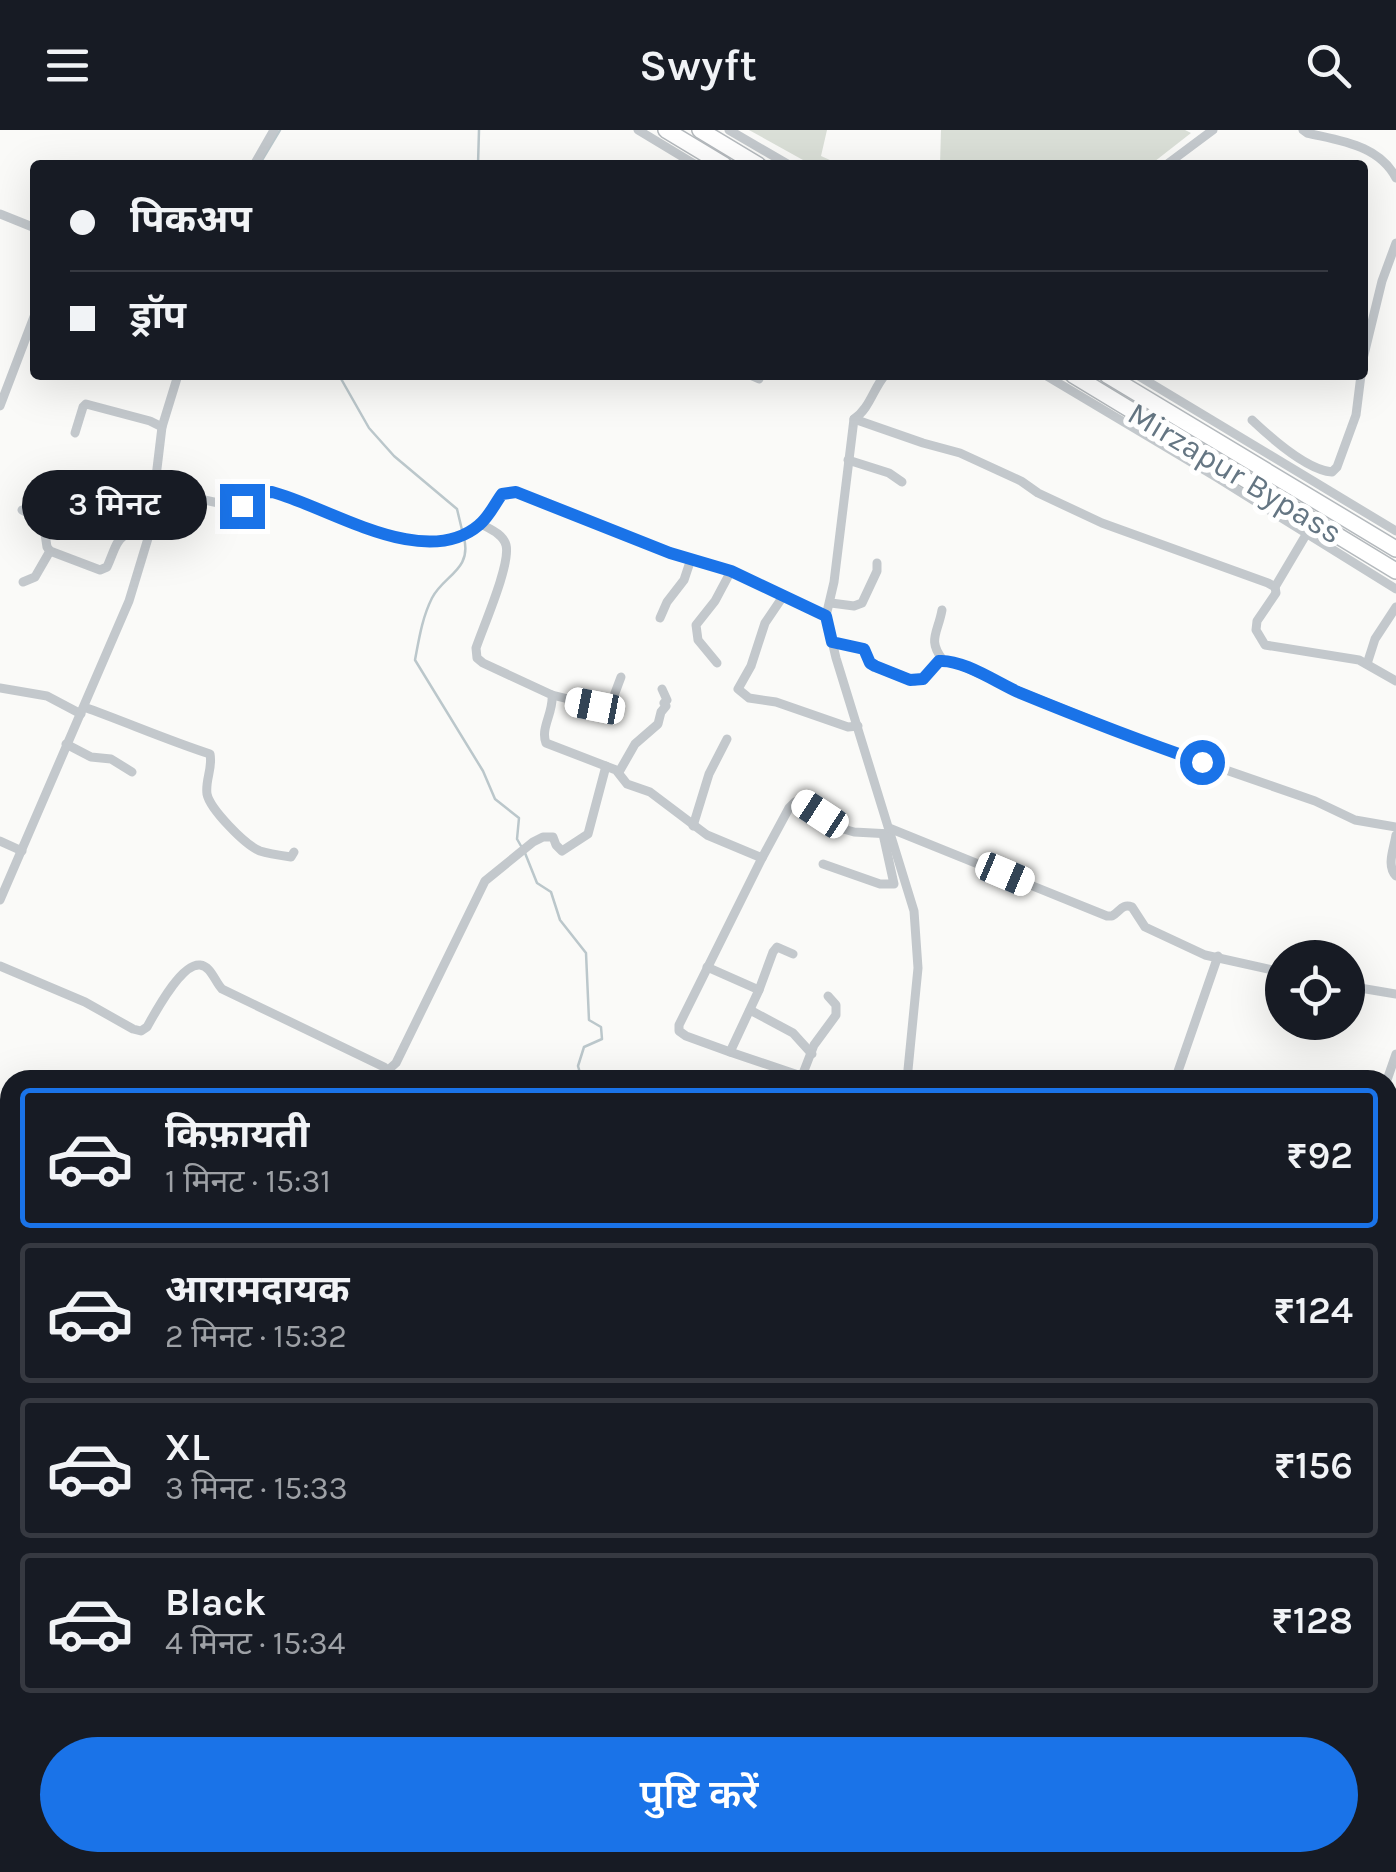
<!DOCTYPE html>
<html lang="hi">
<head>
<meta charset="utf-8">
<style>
	:root { --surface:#171b24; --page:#20242c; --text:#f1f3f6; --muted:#9ea1a6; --line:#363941; --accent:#1a73e8 }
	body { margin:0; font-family:Karla,"Noto Sans Devanagari",sans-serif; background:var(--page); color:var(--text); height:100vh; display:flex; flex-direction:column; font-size:38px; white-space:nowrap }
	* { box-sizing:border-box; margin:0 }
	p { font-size:32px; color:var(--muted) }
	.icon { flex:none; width:55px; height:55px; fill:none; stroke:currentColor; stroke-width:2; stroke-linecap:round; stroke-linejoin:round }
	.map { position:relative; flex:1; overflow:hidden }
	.side { position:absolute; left:0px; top:940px; width:1398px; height:802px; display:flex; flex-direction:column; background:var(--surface); border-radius:30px 30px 0 0; box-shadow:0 10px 40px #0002 }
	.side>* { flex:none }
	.top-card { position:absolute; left:30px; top:30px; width:1338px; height:220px; border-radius:10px; box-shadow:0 10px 40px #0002; display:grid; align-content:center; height:220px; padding:0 40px; background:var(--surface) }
	.fabs { position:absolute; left:1265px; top:810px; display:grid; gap:20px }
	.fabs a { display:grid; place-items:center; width:100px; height:100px; border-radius:50%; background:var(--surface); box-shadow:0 10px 40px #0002; font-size:50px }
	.end { position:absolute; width:45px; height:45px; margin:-22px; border:12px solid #1a73e8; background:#fff; box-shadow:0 0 0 5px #fff }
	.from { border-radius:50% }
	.bubble { position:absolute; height:70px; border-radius:35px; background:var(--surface); box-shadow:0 10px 40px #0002; font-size:32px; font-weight:600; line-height:70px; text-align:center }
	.car { position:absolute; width:30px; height:60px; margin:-30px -15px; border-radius:12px; box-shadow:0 0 8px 2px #0007; background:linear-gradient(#fff 24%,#345 0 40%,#fff 0 76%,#345 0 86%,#fff 0) }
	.top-card b { display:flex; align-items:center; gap:35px; height:95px; font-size:38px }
	.top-card b+b { border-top:2px solid var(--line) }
	.top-card i { width:25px; height:25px; background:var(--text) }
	ul { padding:18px 0 0; list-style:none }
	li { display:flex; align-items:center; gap:30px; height:140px; margin:0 20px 15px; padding:0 20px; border:5px solid var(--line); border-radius:10px }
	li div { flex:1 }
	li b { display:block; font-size:38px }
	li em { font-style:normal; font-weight:600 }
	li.on { border-color:var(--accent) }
	li>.icon { width:90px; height:90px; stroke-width:1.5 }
	.button { display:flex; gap:20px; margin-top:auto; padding:20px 40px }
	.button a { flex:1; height:115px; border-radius:60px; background:var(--accent); color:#fff; font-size:40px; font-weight:600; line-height:115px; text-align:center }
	header { display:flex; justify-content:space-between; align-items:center; height:130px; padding:0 40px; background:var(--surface); font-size:45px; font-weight:600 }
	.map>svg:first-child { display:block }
	.green { fill:#dadfd7 }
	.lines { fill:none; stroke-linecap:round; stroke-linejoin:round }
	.stream { stroke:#bbc7cb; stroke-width:2.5 }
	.highway-casing { stroke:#b4b9bd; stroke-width:18 }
	.street { stroke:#c3c8cc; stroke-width:9 }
	.highway { stroke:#fff; stroke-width:15 }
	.route { stroke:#1a73e8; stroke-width:12 }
	.labels { text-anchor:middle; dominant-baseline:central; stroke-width:10; stroke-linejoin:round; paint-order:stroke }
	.street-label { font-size:32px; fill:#657683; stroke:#fff }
</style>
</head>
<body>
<header><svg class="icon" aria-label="menu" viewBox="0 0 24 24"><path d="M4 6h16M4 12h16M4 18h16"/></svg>Swyft<svg class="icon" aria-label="search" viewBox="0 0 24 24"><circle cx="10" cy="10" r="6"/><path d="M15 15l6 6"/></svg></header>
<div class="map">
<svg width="1396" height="1742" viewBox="0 0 1396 1742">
	<rect width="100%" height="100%" fill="#fafaf8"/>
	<g class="green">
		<polygon points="749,0 827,0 821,26 841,35 812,35"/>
		<polygon points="941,0 1185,0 1191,3 1150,35 940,35"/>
	</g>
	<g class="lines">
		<g class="stream">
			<polyline points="259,35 280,0"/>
			<polyline points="478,35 479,0"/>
			<polyline points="343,245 340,247 369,298 394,326 457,379 462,400"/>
			<path d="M 464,408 C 472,440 444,445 432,468 C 422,488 419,509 415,530 L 483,641 L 495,669 L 519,688 L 517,709 L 521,716"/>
			<polyline points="525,723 537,753 551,762 560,790 586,823 589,890 601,897 602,909 584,917 578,936 582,950"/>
		</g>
		<g class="highway-casing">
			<g id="highway">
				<polyline points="666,0 724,35"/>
				<polyline points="700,0 758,35"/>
				<polyline points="1073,245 1396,441"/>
				<polyline points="1107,245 1396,419"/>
			</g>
		</g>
		<g class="street">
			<polyline points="638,0 696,35"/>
			<polyline points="729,0 789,35"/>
			<path d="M 1303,0 L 1307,3 C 1341,11 1379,15 1396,48"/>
			<polyline points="254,35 274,0"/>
			<polyline points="1166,35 1213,0"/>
			<polyline points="0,84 35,98"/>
			<polyline points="1362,233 1382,151 1396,113"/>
			<polyline points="750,245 759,249"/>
			<polyline points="1045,245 1216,347 1396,459"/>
			<polyline points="1137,245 1396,401"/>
			<polyline points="0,276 35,184"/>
			<polyline points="854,289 923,313 960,323 1021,351 1038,363 1102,393 1268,453 1275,457 1276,463 1257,491 1256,500 1265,515 1359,530 1396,551"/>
			<path d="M 1252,290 C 1270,307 1307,340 1332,342 L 1337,337 L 1356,285 L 1361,245"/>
			<polyline points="75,303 83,277 86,274 150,291 162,297"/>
			<polyline points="848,330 889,343 902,352"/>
			<path d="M 153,359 L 237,377 C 251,376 258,362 272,362 C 327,376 425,442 479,396 C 489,387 494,375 502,365 L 516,362 L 669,423 L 731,441 L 826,486 L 836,528 L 914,781 L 918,838 L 907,950"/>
			<path d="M 22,380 L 43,391 L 47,417 L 50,421 L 100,440 L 107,437 C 119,410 116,400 149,405"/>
			<path d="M 481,394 C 490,399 503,404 506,415 C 511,434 483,497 476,518 L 477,528 L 483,533 L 552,565 C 554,582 540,598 546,613 L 616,640 L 627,654 L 650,662 L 707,705 L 762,728 L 789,678 L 795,672 L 803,673 L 840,698 L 854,702 L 891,704"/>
			<polyline points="23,452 35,447 50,421"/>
			<polyline points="1275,457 1307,403"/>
			<polyline points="784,465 765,493 751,536 738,559 749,568 776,572 848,597 858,596"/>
			<polyline points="831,473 854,476 862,473 877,441 877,433"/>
			<path d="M 942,480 C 938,503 927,510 943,530"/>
			<path d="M 826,486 L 834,452 L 854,289 C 870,278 873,259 885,245"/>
			<polyline points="660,488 667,472 684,450 691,429"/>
			<polyline points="833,512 864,519 871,533 875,536 915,551 926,547 939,531 953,532 1018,561 1148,613 1315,671 1355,690 1396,697"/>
			<polyline points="717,533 698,510 696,495 715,471 731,441"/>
			<polyline points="1367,534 1375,509 1396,477"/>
			<polyline points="0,558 47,566 81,584"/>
			<polyline points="552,565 609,579 621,547"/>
			<path d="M 84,577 C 126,592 167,610 210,624 C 213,638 205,650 207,664 C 210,679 245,715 260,721 C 266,723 284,726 291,727 L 294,722"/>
			<polyline points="66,614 91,627 111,629 132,642"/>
			<polyline points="619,642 635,614 658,594 661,582 666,576 664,573 667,570 662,559"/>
			<polyline points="693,696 709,644 727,609"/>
			<path d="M 889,698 L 1107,786 L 1112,786 C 1120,782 1122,773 1132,777 L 1145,797 L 1205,825 L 1282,842"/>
			<path d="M 1396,705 C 1394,719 1386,735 1396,746"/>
			<polyline points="0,711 22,721"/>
			<polyline points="762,728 679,895 679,901 686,906 730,922 813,950"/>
			<polyline points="823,734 880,754 894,754 883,704"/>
			<polyline points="0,770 129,471 149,405 162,297 178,245"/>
			<path d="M 0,836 L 85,872 L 133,899 L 141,901 L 147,897 C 155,883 181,833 200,835 C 211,836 215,852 222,859 L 384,937 L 387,941 L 386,950"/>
			<polyline points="707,837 759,860 730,922"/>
			<polyline points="1348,856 1396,864"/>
			<polyline points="759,860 773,822 777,817 793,824"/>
			<polyline points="750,880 793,903 812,924"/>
			<polyline points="387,941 396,933 485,751 533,712 543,707 553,707 556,715 562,721 588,704 606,636"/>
			<polyline points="802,946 814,915 836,885 836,875 828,866"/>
			<polyline points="1175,950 1218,826"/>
			<polyline points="1387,950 1396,924"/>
			<polyline points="1388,1133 1390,1154 1388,1160"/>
			<polyline points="1388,1335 1396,1321"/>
			<polyline points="1388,1681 1396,1679"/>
			<polyline points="0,1706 10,1711"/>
			<polyline points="52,1732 71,1742"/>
			<polyline points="697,1732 699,1742"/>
			<polyline points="763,1742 764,1732"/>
			<polyline points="796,1742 798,1732"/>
			<polyline points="1067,1742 1073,1732"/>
			<polyline points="1280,1742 1294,1732"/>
		</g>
		<use href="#highway" class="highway"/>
	</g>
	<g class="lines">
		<path class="route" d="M 242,376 L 262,363 L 272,362 C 327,376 424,442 479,395 C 489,387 494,375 502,364 L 516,362 L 670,423 L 731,441 L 826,486 L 832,512 L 864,519 L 870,533 L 875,536 L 910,550 L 923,549 L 939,531 C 962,529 996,552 1018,562 C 1079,587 1140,611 1202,632"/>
	</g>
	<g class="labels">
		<g class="street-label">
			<text transform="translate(1235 343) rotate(31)">Mirzapur Bypass</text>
		</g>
	</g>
</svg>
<div class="fabs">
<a><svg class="icon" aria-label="locate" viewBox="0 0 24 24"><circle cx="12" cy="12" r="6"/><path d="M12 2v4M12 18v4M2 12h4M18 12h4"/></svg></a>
</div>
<i class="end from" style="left:1202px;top:632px"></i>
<i class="end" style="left:242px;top:376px"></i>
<div class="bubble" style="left:22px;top:340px;width:185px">3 मिनट</div>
<i class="car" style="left:595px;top:576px;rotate:281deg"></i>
<i class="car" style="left:820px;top:684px;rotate:303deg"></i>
<i class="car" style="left:1005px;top:744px;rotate:113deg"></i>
<div class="top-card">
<b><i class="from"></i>पिकअप</b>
<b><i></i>ड्रॉप</b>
</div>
<section class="side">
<ul>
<li class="on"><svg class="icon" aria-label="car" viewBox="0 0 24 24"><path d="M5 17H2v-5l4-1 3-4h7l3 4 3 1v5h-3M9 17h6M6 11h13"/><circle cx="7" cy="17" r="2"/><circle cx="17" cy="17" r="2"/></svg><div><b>किफ़ायती</b><p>1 मिनट · 15:31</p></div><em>₹92</em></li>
<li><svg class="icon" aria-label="car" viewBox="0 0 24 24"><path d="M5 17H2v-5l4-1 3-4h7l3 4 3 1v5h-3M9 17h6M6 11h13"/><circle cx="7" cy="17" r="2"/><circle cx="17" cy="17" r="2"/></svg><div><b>आरामदायक</b><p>2 मिनट · 15:32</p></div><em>₹124</em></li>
<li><svg class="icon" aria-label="car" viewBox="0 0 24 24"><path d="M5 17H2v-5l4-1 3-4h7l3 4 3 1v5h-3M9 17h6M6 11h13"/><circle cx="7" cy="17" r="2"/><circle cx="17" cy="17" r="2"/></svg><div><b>XL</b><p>3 मिनट · 15:33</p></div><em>₹156</em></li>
<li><svg class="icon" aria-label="car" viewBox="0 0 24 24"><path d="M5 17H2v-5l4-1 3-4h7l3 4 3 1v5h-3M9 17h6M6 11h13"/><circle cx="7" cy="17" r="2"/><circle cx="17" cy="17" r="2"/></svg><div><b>Black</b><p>4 मिनट · 15:34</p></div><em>₹128</em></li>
</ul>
<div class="button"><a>पुष्टि करें</a></div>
</section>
</div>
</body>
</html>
